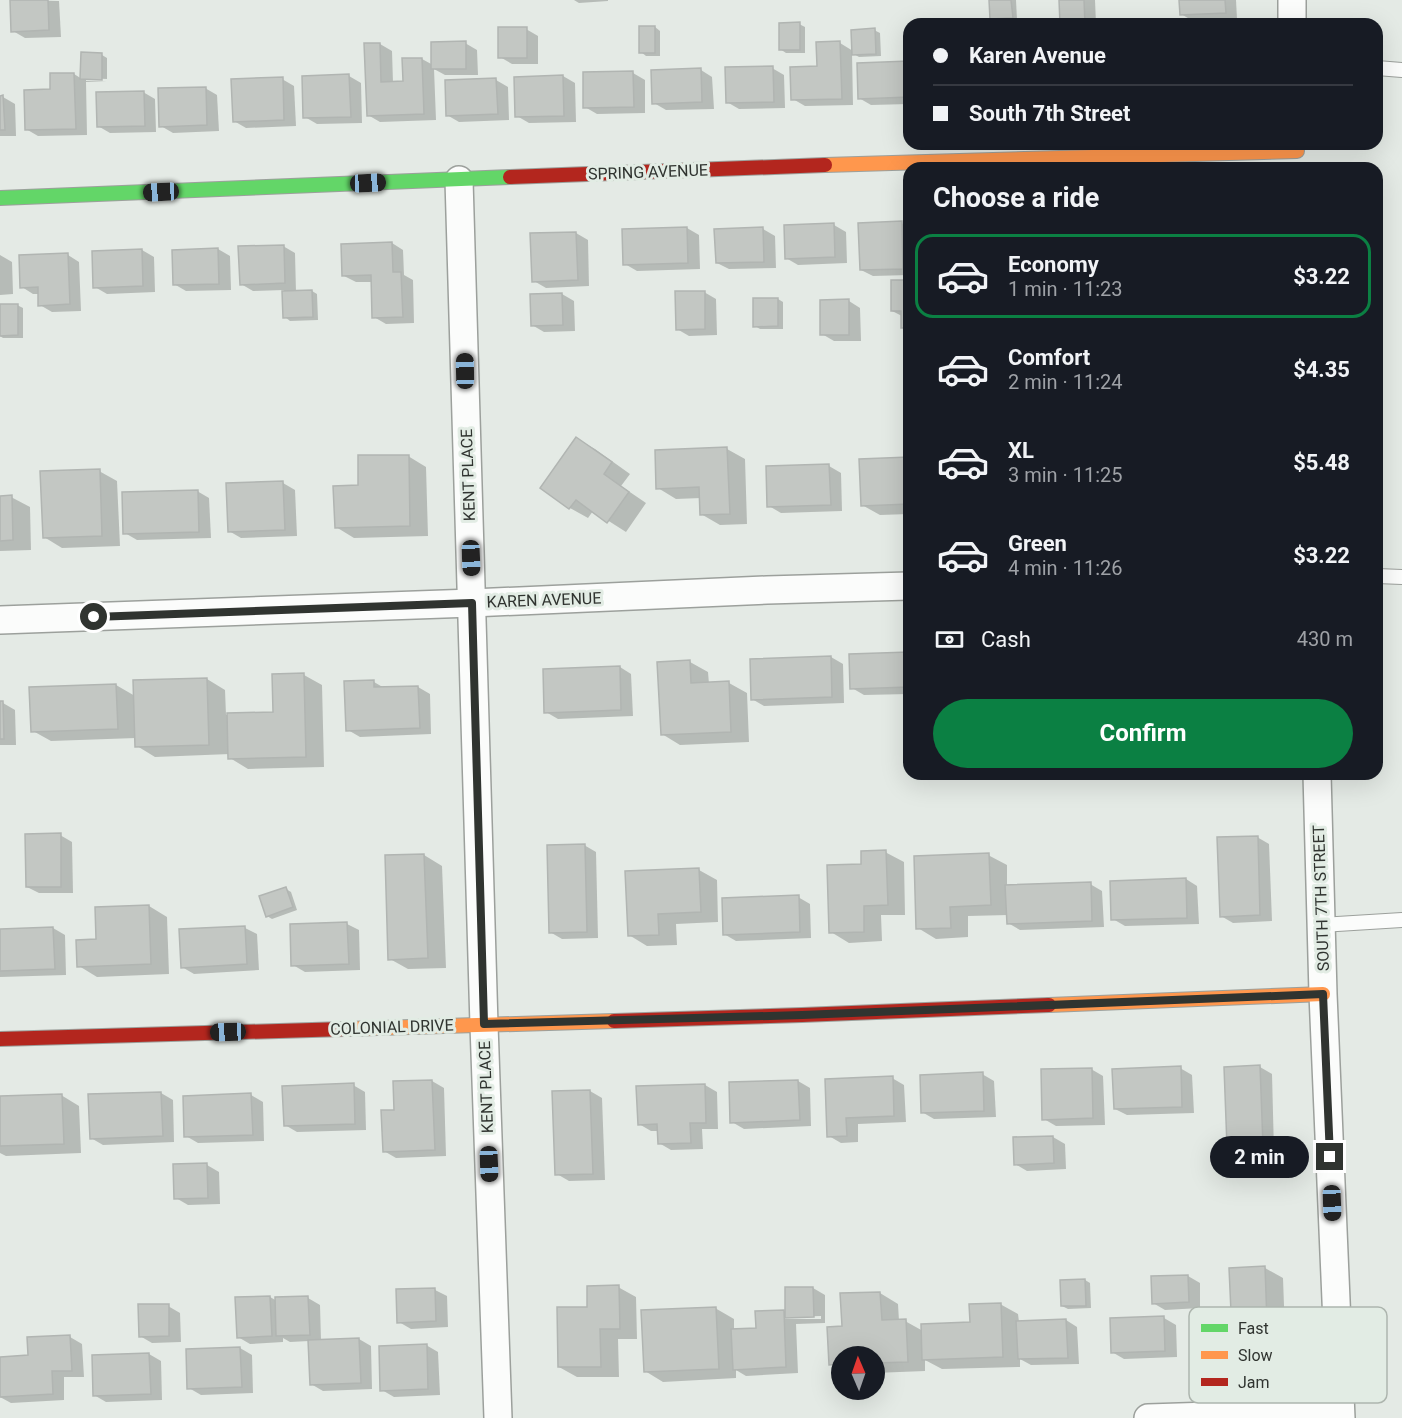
<!DOCTYPE html>
<html lang="en">
<head>
<meta charset="utf-8">
<style>
	:root { --surface:#171b24; --page:#20242c; --text:#f1f3f6; --muted:#9ea1a6; --line:#363941; --accent:#0b8043 }
	body { margin:0; font-family:Roboto,sans-serif; background:var(--page); color:var(--text); height:100vh; display:flex; flex-direction:column; font-size:22px; white-space:nowrap }
	* { box-sizing:border-box; margin:0 }
	p { font-size:20px; color:var(--muted) }
	.icon { flex:none; width:33px; height:33px; fill:none; stroke:currentColor; stroke-width:2; stroke-linecap:round; stroke-linejoin:round }
	.map { position:relative; flex:1; overflow:hidden }
	.drawer { position:absolute; left:903px; top:162px; width:480px; height:618px; display:flex; flex-direction:column; background:var(--surface); border-radius:18px; box-shadow:0 6px 24px #0002 }
	.drawer>* { flex:none }
	.hud { position:absolute; left:903px; top:18px; width:480px; height:132px; border-radius:18px; box-shadow:0 6px 24px #0002; display:grid; align-content:center; height:132px; padding:0 30px; background:var(--surface) }
	.needle { width:39px; rotate:358deg }
	.fabs { position:absolute; left:831px; top:1346px; display:grid; gap:12px }
	.fabs a { display:grid; place-items:center; width:54px; height:54px; border-radius:50%; background:var(--surface); box-shadow:0 6px 24px #0002; font-size:30px }
	.end { position:absolute; width:27px; height:27px; margin:-14px; border:8px solid #303430; background:#fff; box-shadow:0 0 0 3px #fff }
	.from { border-radius:50% }
	.bubble { position:absolute; height:42px; border-radius:21px; background:var(--surface); box-shadow:0 6px 24px #0002; font-size:20px; font-weight:700; line-height:42px; text-align:center }
	.car { position:absolute; width:18px; height:36px; margin:-18px -9px; border-radius:8px; box-shadow:0 0 4px 2px #0007; background:linear-gradient(#222 24%,#8ab4d8 0 40%,#222 0 76%,#8ab4d8 0 86%,#222 0) }
	.hud b { display:flex; align-items:center; gap:21px; height:57px; font-size:22px }
	.hud b+b { border-top:2px solid var(--line) }
	.hud i { width:15px; height:15px; background:var(--text) }
	ul { padding:0; list-style:none }
	li { display:flex; align-items:center; gap:18px; height:84px; margin:0 12px 9px; padding:0 18px; border:3px solid transparent; border-radius:18px }
	li div { flex:1 }
	li b { display:block; font-size:22px }
	li em { font-style:normal; font-weight:700 }
	li.active { border-color:var(--accent) }
	li>.icon { width:54px; height:54px; stroke-width:1.5 }
	h2 { padding:0 30px; font-size:27px; line-height:72px }
	.pay { display:flex; align-items:center; gap:15px; height:66px; padding:0 30px; font-size:22px }
	.pay p { margin-inline-start:auto }
	.button { display:flex; gap:12px; margin-top:auto; padding:12px 30px }
	.button a { flex:1; height:69px; border-radius:36px; background:var(--accent); color:#fff; font-size:24px; font-weight:700; line-height:69px; text-align:center }
	.map>svg:first-child { display:block }
	.shadow { fill:#0003; fill-rule:evenodd }
	.building { fill:#c3c7c3; stroke:#b1b5b2; stroke-width:1.5 }
	.lines { fill:none; stroke-linecap:round; stroke-linejoin:round }
	.lane-casing { stroke:#9ca09c; stroke-width:16 }
	.street-casing { stroke:#9ca09c; stroke-width:30 }
	.fast-casing { stroke:#9ca09c; stroke-width:16 }
	.slow-casing { stroke:#9ca09c; stroke-width:16 }
	.jam-casing { stroke:#9ca09c; stroke-width:16 }
	.lane { stroke:#fbfcfb; stroke-width:14 }
	.street { stroke:#fbfcfb; stroke-width:27 }
	.fast { stroke:#63d668; stroke-width:14 }
	.slow { stroke:#ff974d; stroke-width:14 }
	.jam { stroke:#b3261e; stroke-width:14 }
	.route { stroke:#303430; stroke-width:8 }
	.labels { text-anchor:middle; dominant-baseline:central; stroke-width:6; stroke-linejoin:round; paint-order:stroke }
	.street-label { font-size:16px; fill:#303430; stroke:#e2ece4 }
	.key { fill:#e2ece4; stroke:#adb5ae; stroke-width:1.5 }
	.key-label { font-size:16px; fill:#303430 }
</style>
</head>
<body>
<div class="map">
<svg width="1402" height="1418" viewBox="0 0 1402 1418">
	<rect width="100%" height="100%" fill="#e4eae5"/>
	<g class="shadow">
		<polygon points="11,0 59,1 61,37 25,38 13,31"/>
		<polygon points="574,0 608,0 608,1 579,3"/>
		<polygon points="990,0 1016,0 1017,20 997,21 992,18"/>
		<polygon points="1060,0 1095,0 1096,24 1061,24"/>
		<polygon points="1181,0 1236,0 1237,19 1193,21 1181,14"/>
		<polygon points="799,24 805,27 805,53 786,53 780,49"/>
		<polygon points="655,27 660,31 660,56 646,56 641,52"/>
		<polygon points="526,29 538,36 538,64 512,64 500,57"/>
		<polygon points="874,30 880,33 881,56 859,57 852,53 853,105 805,106 793,99 840,43 853,51"/>
		<polygon points="465,43 477,50 478,75 445,75 434,69 436,120 380,122 368,115 380,44 392,51 393,83 404,83 404,60 422,59 433,65"/>
		<polygon points="102,55 107,58 107,79 86,78 86,81 107,82 86,82 87,135 38,136 26,129 51,91 74,74 82,79"/>
		<polygon points="909,63 909,104 871,105 859,98"/>
		<polygon points="772,68 784,75 785,108 739,109 727,102"/>
		<polygon points="701,70 712,77 714,109 666,110 654,103"/>
		<polygon points="633,73 645,80 645,113 597,114 585,107"/>
		<polygon points="349,76 361,83 362,123 317,124 305,117"/>
		<polygon points="563,76 575,83 576,122 529,123 517,116"/>
		<polygon points="282,79 294,86 296,126 246,128 234,121"/>
		<polygon points="496,80 508,87 509,120 459,122 447,115"/>
		<polygon points="205,88 217,95 219,131 173,133 161,126"/>
		<polygon points="143,92 155,99 156,132 110,133 98,126"/>
		<polygon points="0,97 3,97 15,104 16,136 0,136"/>
		<polygon points="901,223 909,227 909,275 873,276 861,270"/>
		<polygon points="834,225 846,232 847,263 798,265 786,258"/>
		<polygon points="687,228 699,235 700,269 637,271 625,264"/>
		<polygon points="763,229 775,236 776,268 729,269 717,263"/>
		<polygon points="576,233 588,240 589,286 546,288 534,281"/>
		<polygon points="392,243 403,250 404,275 413,280 414,323 386,324 374,317 373,282 356,282 344,276"/>
		<polygon points="283,246 295,253 296,292 312,291 317,294 318,320 290,321 285,317 284,290 253,291 241,284"/>
		<polygon points="218,249 230,256 231,290 186,291 174,284"/>
		<polygon points="142,250 154,257 155,292 107,294 95,287"/>
		<polygon points="0,255 12,262 13,294 0,295"/>
		<polygon points="68,255 79,262 81,311 52,312 40,305 39,294 33,294 22,287"/>
		<polygon points="909,281 909,331 902,327 902,316 892,311"/>
		<polygon points="704,292 716,299 717,335 689,336 677,329"/>
		<polygon points="562,294 574,301 575,331 544,332 532,325"/>
		<polygon points="778,299 783,302 783,329 760,329 755,326"/>
		<polygon points="849,301 860,308 861,341 834,341 822,334"/>
		<polygon points="0,305 17,305 23,308 23,338 3,338 0,336"/>
		<polygon points="577,439 595,449 630,474 621,486 646,503 626,532 593,511 588,518 570,508 542,488"/>
		<polygon points="727,449 745,459 747,524 720,525 701,514 701,498 676,499 658,488"/>
		<polygon points="408,456 426,467 428,536 354,538 336,527 360,486"/>
		<polygon points="909,459 909,514 880,515 862,505"/>
		<polygon points="829,466 841,473 842,511 781,513 769,506"/>
		<polygon points="99,471 117,481 120,546 62,548 44,537"/>
		<polygon points="283,483 295,490 297,536 241,538 229,531 228,485"/>
		<polygon points="197,491 209,498 211,538 137,540 125,533"/>
		<polygon points="0,497 11,497 30,507 31,550 0,551"/>
		<polygon points="909,654 909,694 864,695 852,688"/>
		<polygon points="831,657 843,664 844,703 764,706 752,699"/>
		<polygon points="690,662 708,672 709,684 729,683 747,693 749,742 680,745 662,734"/>
		<polygon points="620,667 631,674 633,716 558,719 546,712"/>
		<polygon points="304,675 322,685 324,767 248,769 230,758 230,754 155,757 137,746 136,738 51,741 33,731 31,688 116,685 135,696 207,679 225,690 226,715 274,714"/>
		<polygon points="374,682 386,689 418,687 430,694 431,734 360,737 348,730"/>
		<polygon points="0,703 3,703 15,710 16,745 0,745"/>
		<polygon points="60,835 72,842 73,893 39,893 27,887"/>
		<polygon points="1257,837 1269,844 1272,921 1233,923 1221,916"/>
		<polygon points="584,845 596,852 598,938 562,939 550,932"/>
		<polygon points="885,852 904,862 905,915 881,915 882,941 849,943 831,932 863,866"/>
		<polygon points="424,855 442,866 446,968 408,969 390,959"/>
		<polygon points="988,855 1007,865 1007,887 1090,884 1102,891 1104,927 1020,930 1008,923 1008,915 968,916 968,937 936,939 918,928"/>
		<polygon points="699,870 717,880 718,922 676,924 677,945 647,946 629,935"/>
		<polygon points="1186,879 1197,886 1199,924 1125,926 1113,919"/>
		<polygon points="286,889 291,892 297,910 272,919 267,916"/>
		<polygon points="798,897 810,904 811,938 736,941 724,934"/>
		<polygon points="149,906 167,917 169,974 97,977 79,966 97,941"/>
		<polygon points="347,924 359,930 360,970 305,972 293,965"/>
		<polygon points="53,928 65,935 66,975 0,977 0,930"/>
		<polygon points="245,928 257,934 259,970 194,974 182,967"/>
		<polygon points="1260,1067 1272,1074 1274,1152 1241,1153 1229,1146"/>
		<polygon points="1180,1068 1192,1075 1194,1113 1127,1115 1115,1109"/>
		<polygon points="1091,1069 1103,1076 1105,1125 1056,1126 1044,1119"/>
		<polygon points="982,1074 994,1081 996,1117 934,1119 922,1112"/>
		<polygon points="892,1078 904,1085 906,1122 858,1124 858,1142 841,1143 829,1136 827,1080"/>
		<polygon points="432,1081 444,1088 446,1156 396,1158 384,1151 395,1111"/>
		<polygon points="798,1081 810,1088 811,1126 744,1129 732,1122"/>
		<polygon points="353,1085 365,1092 366,1130 297,1132 285,1125"/>
		<polygon points="705,1085 717,1092 718,1129 702,1129 703,1149 671,1150 659,1143 659,1131 651,1131 639,1124"/>
		<polygon points="590,1091 602,1098 605,1180 569,1181 557,1174"/>
		<polygon points="161,1093 173,1100 174,1142 103,1145 91,1138"/>
		<polygon points="61,1095 79,1106 81,1153 6,1156 0,1153 0,1098"/>
		<polygon points="251,1095 263,1102 264,1141 198,1143 186,1136"/>
		<polygon points="1053,1137 1065,1144 1066,1169 1027,1171 1015,1164"/>
		<polygon points="207,1165 219,1172 220,1204 188,1205 176,1198"/>
		<polygon points="1265,1268 1283,1278 1286,1361 1230,1363 1212,1353 1232,1313 1231,1269"/>
		<polygon points="1188,1276 1200,1283 1200,1308 1165,1310 1153,1303"/>
		<polygon points="1085,1280 1090,1283 1091,1308 1068,1309 1062,1306"/>
		<polygon points="618,1287 636,1297 637,1339 618,1339 619,1377 577,1377 559,1367 589,1309"/>
		<path d="M 813,1288 L 825,1295 L 825,1323 L 796,1324 L 798,1373 L 746,1376 L 736,1370 L 736,1378 L 663,1382 L 645,1371 L 715,1308 L 734,1319 L 734,1330 L 758,1329 L 757,1313 L 786,1311 ZM 821,1316 L 821,1319 L 785,1319 L 785,1317 Z"/>
		<polygon points="435,1290 447,1296 448,1327 411,1329 399,1322"/>
		<polygon points="880,1293 898,1304 899,1321 905,1321 923,1331 971,1324 1000,1304 1018,1314 1019,1322 1066,1320 1077,1327 1079,1364 1031,1365 1020,1359 1020,1367 942,1369 925,1360 925,1371 874,1373 874,1356 842,1356 842,1370 831,1364 843,1327"/>
		<polygon points="270,1297 277,1301 308,1298 320,1305 321,1341 359,1339 371,1346 372,1389 323,1391 311,1384 309,1341 290,1342 283,1338 283,1342 250,1344 238,1337"/>
		<polygon points="168,1306 180,1313 181,1342 152,1343 140,1336"/>
		<polygon points="1164,1318 1176,1325 1177,1357 1124,1359 1112,1352"/>
		<polygon points="70,1337 82,1344 84,1377 64,1377 64,1400 11,1403 0,1397 0,1358 30,1357"/>
		<polygon points="426,1345 438,1352 440,1395 394,1397 382,1390"/>
		<polygon points="240,1348 252,1355 253,1393 201,1395 189,1388 188,1350"/>
		<polygon points="149,1354 161,1361 162,1400 106,1402 94,1395"/>
	</g>
	<g class="building">
		<polygon points="10,0 48,0 49,30 11,32"/>
		<polygon points="989,0 1011,0 1013,18 990,19"/>
		<polygon points="1059,0 1084,0 1085,24 1060,24"/>
		<polygon points="1179,0 1225,0 1226,13 1180,15"/>
		<polygon points="800,22 800,50 779,50 779,23"/>
		<rect x="639" y="26" width="16" height="27"/>
		<rect x="498" y="27" width="29" height="31"/>
		<polygon points="875,28 876,54 852,55 851,30"/>
		<polygon points="466,41 466,69 431,69 431,42"/>
		<polygon points="840,41 842,99 791,100 790,67 817,66 816,42"/>
		<polygon points="364,43 380,43 381,82 403,81 402,58 422,58 424,114 367,116"/>
		<polygon points="81,52 102,53 102,80 80,79"/>
		<polygon points="909,61 909,97 858,99 857,63"/>
		<polygon points="773,66 774,102 726,103 725,67"/>
		<polygon points="701,68 702,102 652,104 651,70"/>
		<polygon points="633,71 634,107 583,108 583,72"/>
		<polygon points="50,73 74,73 76,129 25,130 24,90 50,89"/>
		<polygon points="349,74 351,117 303,118 302,76"/>
		<polygon points="563,75 564,116 515,117 514,77"/>
		<polygon points="283,77 284,120 233,122 231,79"/>
		<polygon points="496,78 498,114 446,116 445,80"/>
		<polygon points="206,87 207,125 159,127 158,88"/>
		<polygon points="144,91 145,126 97,127 96,92"/>
		<polygon points="3,95 5,130 0,130 0,96"/>
		<polygon points="902,221 903,269 860,270 858,223"/>
		<polygon points="834,223 835,257 785,259 784,225"/>
		<polygon points="687,227 688,263 623,265 622,229"/>
		<polygon points="763,227 764,262 716,263 714,229"/>
		<polygon points="576,232 578,280 532,282 530,233"/>
		<polygon points="392,242 393,272 401,272 403,317 372,318 371,275 342,276 341,244"/>
		<polygon points="284,245 285,283 240,285 238,246"/>
		<polygon points="218,248 219,284 173,285 172,250"/>
		<polygon points="142,249 143,286 93,288 92,251"/>
		<polygon points="68,253 70,304 38,306 38,287 20,288 19,255"/>
		<polygon points="891,280 909,280 909,328 901,328 901,311 891,311"/>
		<polygon points="312,290 313,317 283,318 282,291"/>
		<polygon points="675,291 705,291 705,329 676,330"/>
		<polygon points="562,293 563,325 531,326 530,294"/>
		<polygon points="753,298 778,298 778,326 753,327"/>
		<polygon points="849,299 849,335 820,335 820,300"/>
		<polygon points="0,304 18,304 18,335 0,336"/>
		<polygon points="576,437 612,462 604,474 629,492 607,523 576,500 569,509 540,488"/>
		<polygon points="727,447 730,514 700,515 699,487 656,489 655,450"/>
		<polygon points="358,455 409,455 410,526 335,528 333,486 358,485"/>
		<polygon points="909,457 909,504 861,506 859,459"/>
		<polygon points="829,464 831,505 767,507 766,466"/>
		<polygon points="100,469 102,536 43,538 40,471"/>
		<polygon points="283,481 285,530 228,532 226,483"/>
		<polygon points="198,490 199,532 123,534 122,492"/>
		<polygon points="12,495 13,540 0,541 0,496"/>
		<polygon points="909,652 909,687 850,689 849,654"/>
		<polygon points="831,656 832,697 751,700 750,659"/>
		<polygon points="690,660 691,683 729,681 731,732 661,735 657,662"/>
		<polygon points="620,666 621,710 544,713 543,669"/>
		<polygon points="304,673 306,757 228,759 227,713 273,712 272,674"/>
		<polygon points="207,678 209,745 135,747 133,680"/>
		<polygon points="374,680 374,687 418,686 420,728 346,731 344,681"/>
		<polygon points="116,684 118,729 31,732 29,687"/>
		<polygon points="0,701 3,701 4,739 0,739"/>
		<polygon points="61,833 61,887 26,887 25,834"/>
		<polygon points="1258,836 1260,915 1220,917 1217,837"/>
		<polygon points="585,844 587,932 549,933 547,845"/>
		<polygon points="886,850 888,905 864,906 864,932 829,933 827,865 861,864 861,851"/>
		<polygon points="989,853 991,905 950,907 951,928 916,929 914,856"/>
		<polygon points="424,854 428,958 388,960 385,855"/>
		<polygon points="699,868 701,912 658,914 659,935 628,936 625,871"/>
		<polygon points="1186,878 1187,918 1111,920 1110,881"/>
		<polygon points="1091,882 1092,921 1007,924 1005,885"/>
		<polygon points="286,887 293,907 266,917 259,896"/>
		<polygon points="799,895 800,932 723,935 722,898"/>
		<polygon points="149,905 151,964 77,967 76,940 96,939 95,907"/>
		<polygon points="347,922 349,964 291,966 290,924"/>
		<polygon points="245,926 247,964 181,968 179,929"/>
		<polygon points="53,927 55,969 0,971 0,929"/>
		<polygon points="1260,1065 1263,1146 1227,1147 1224,1067"/>
		<polygon points="1181,1066 1182,1107 1114,1109 1112,1069"/>
		<polygon points="1092,1068 1093,1118 1042,1120 1041,1069"/>
		<polygon points="983,1072 984,1111 921,1113 920,1075"/>
		<polygon points="893,1076 894,1116 846,1118 847,1136 827,1137 825,1079"/>
		<polygon points="432,1080 435,1150 383,1152 381,1110 394,1110 393,1081"/>
		<polygon points="798,1080 800,1120 730,1123 729,1082"/>
		<polygon points="354,1083 355,1124 284,1126 282,1086"/>
		<polygon points="705,1084 706,1123 690,1123 691,1143 658,1144 657,1124 638,1125 636,1086"/>
		<polygon points="590,1090 593,1174 555,1175 552,1091"/>
		<polygon points="161,1092 163,1136 90,1139 88,1094"/>
		<polygon points="251,1093 253,1135 184,1137 183,1096"/>
		<polygon points="62,1094 64,1144 0,1146 0,1096"/>
		<polygon points="1053,1136 1054,1163 1014,1165 1013,1137"/>
		<polygon points="207,1163 208,1198 174,1199 173,1164"/>
		<polygon points="1265,1266 1268,1351 1210,1353 1209,1313 1231,1312 1229,1268"/>
		<polygon points="1188,1275 1189,1302 1152,1304 1151,1276"/>
		<polygon points="1085,1279 1086,1306 1061,1306 1060,1280"/>
		<polygon points="619,1285 620,1329 600,1329 601,1367 558,1367 557,1307 587,1307 587,1286"/>
		<polygon points="785,1287 813,1287 814,1317 785,1318"/>
		<polygon points="435,1288 436,1321 397,1323 396,1289"/>
		<polygon points="880,1292 882,1320 906,1319 908,1362 874,1363 874,1356 842,1356 842,1364 829,1365 827,1327 842,1326 840,1293"/>
		<polygon points="270,1296 272,1336 237,1338 235,1297"/>
		<polygon points="308,1296 310,1335 276,1336 275,1297"/>
		<polygon points="1001,1303 1003,1357 922,1360 921,1324 970,1322 969,1304"/>
		<polygon points="138,1304 169,1304 169,1336 139,1337"/>
		<polygon points="716,1307 719,1369 644,1372 641,1310"/>
		<polygon points="784,1310 786,1367 733,1370 731,1329 756,1328 755,1311"/>
		<polygon points="1164,1316 1165,1351 1111,1353 1110,1318"/>
		<polygon points="1066,1319 1068,1358 1018,1359 1016,1321"/>
		<polygon points="70,1335 72,1371 52,1371 53,1394 0,1397 0,1357 28,1355 27,1337"/>
		<polygon points="359,1338 361,1383 310,1385 308,1340"/>
		<polygon points="427,1344 428,1389 380,1391 379,1346"/>
		<polygon points="240,1347 242,1387 187,1389 186,1349"/>
		<polygon points="149,1353 151,1394 93,1396 92,1355"/>
	</g>
	<g class="lines">
		<g class="lane-casing">
			<g id="lane">
				<polyline points="1377,68 1402,70"/>
				<polyline points="1377,576 1402,577"/>
				<polyline points="1321,925 1402,920"/>
			</g>
		</g>
		<g class="street-casing">
			<g id="street">
				<polyline points="1292,0 1292,24"/>
				<polyline points="459,180 484,1025 498,1418"/>
				<polyline points="0,620 472,603 767,590 909,586"/>
				<polyline points="1317,774 1323,994 1341,1418"/>
				<polyline points="1148,1418 1340,1412"/>
			</g>
		</g>
		<g class="fast-casing">
			<polyline id="fast" points="0,198 510,177"/>
		</g>
		<g class="slow-casing">
			<g id="slow">
				<polyline points="825,165 1297,151"/>
				<polyline points="1049,1005 1323,994"/>
				<polyline points="345,1029 614,1021"/>
			</g>
		</g>
		<g class="jam-casing">
			<g id="jam">
				<polyline points="510,177 825,165"/>
				<polyline points="614,1021 802,1015 1049,1005"/>
				<polyline points="0,1039 345,1029"/>
			</g>
		</g>
		<use href="#lane" class="lane"/>
		<use href="#street" class="street"/>
		<use href="#fast" class="fast"/>
		<use href="#slow" class="slow"/>
		<use href="#jam" class="jam"/>
	</g>
	<g class="lines">
		<polyline class="route" points="94,617 472,603 484,1024 802,1015 1323,994 1330,1157"/>
	</g>
	<g class="labels">
		<g class="street-label">
			<text transform="translate(648 172) rotate(-2)">SPRING AVENUE</text>
			<text transform="translate(468 475) rotate(-92)">KENT PLACE</text>
			<text transform="translate(544 600) rotate(-2)">KAREN AVENUE</text>
			<text transform="translate(1321 898) rotate(-92)">SOUTH 7TH STREET</text>
			<text transform="translate(392 1027) rotate(-2)">COLONIAL DRIVE</text>
			<text transform="translate(486 1087) rotate(-92)">KENT PLACE</text>
		</g>
	</g>
	<rect x="1189" y="1307" width="198" height="96" rx="9" class="key"/>
	<rect x="1201" y="1324" width="27" height="8" fill="#63d668"/>
	<rect x="1201" y="1351" width="27" height="8" fill="#ff974d"/>
	<rect x="1201" y="1378" width="27" height="8" fill="#b3261e"/>
	<g class="key-label">
		<text x="1238" y="1334">Fast</text>
		<text x="1238" y="1361">Slow</text>
		<text x="1238" y="1388">Jam</text>
	</g>
</svg>
<div class="fabs">
<a><svg class="needle" viewBox="-14 -14 28 28"><path d="M0-13l5 13h-10z" fill="#e53935"/><path d="M0 13l5-13h-10z" fill="#9ea1a6"/></svg></a>
</div>
<i class="end from" style="left:94px;top:617px"></i>
<i class="end" style="left:1330px;top:1157px"></i>
<div class="bubble" style="left:1210px;top:1136px;width:99px">2 min</div>
<i class="car" style="left:368px;top:183px;rotate:87deg"></i>
<i class="car" style="left:161px;top:192px;rotate:267deg"></i>
<i class="car" style="left:465px;top:371px;rotate:359deg"></i>
<i class="car" style="left:471px;top:558px;rotate:178deg"></i>
<i class="car" style="left:228px;top:1032px;rotate:268deg"></i>
<i class="car" style="left:489px;top:1164px;rotate:178deg"></i>
<i class="car" style="left:1332px;top:1203px;rotate:178deg"></i>
<div class="hud">
<b><i class="from"></i>Karen Avenue</b>
<b><i></i>South 7th Street</b>
</div>
<section class="drawer">
<h2>Choose a ride</h2>
<ul>
<li class="active"><svg class="icon" aria-label="car" viewBox="0 0 24 24"><path d="M5 17H2v-5l4-1 3-4h7l3 4 3 1v5h-3M9 17h6M6 11h13"/><circle cx="7" cy="17" r="2"/><circle cx="17" cy="17" r="2"/></svg><div><b>Economy</b><p>1 min · 11:23</p></div><em>$3.22</em></li>
<li><svg class="icon" aria-label="car" viewBox="0 0 24 24"><path d="M5 17H2v-5l4-1 3-4h7l3 4 3 1v5h-3M9 17h6M6 11h13"/><circle cx="7" cy="17" r="2"/><circle cx="17" cy="17" r="2"/></svg><div><b>Comfort</b><p>2 min · 11:24</p></div><em>$4.35</em></li>
<li><svg class="icon" aria-label="car" viewBox="0 0 24 24"><path d="M5 17H2v-5l4-1 3-4h7l3 4 3 1v5h-3M9 17h6M6 11h13"/><circle cx="7" cy="17" r="2"/><circle cx="17" cy="17" r="2"/></svg><div><b>XL</b><p>3 min · 11:25</p></div><em>$5.48</em></li>
<li><svg class="icon" aria-label="car" viewBox="0 0 24 24"><path d="M5 17H2v-5l4-1 3-4h7l3 4 3 1v5h-3M9 17h6M6 11h13"/><circle cx="7" cy="17" r="2"/><circle cx="17" cy="17" r="2"/></svg><div><b>Green</b><p>4 min · 11:26</p></div><em>$3.22</em></li>
</ul>
<div class="pay"><svg class="icon" aria-label="cash" viewBox="0 0 24 24"><path d="M3 7h18v10H3z"/><circle cx="12" cy="12" r="2"/></svg>Cash<p>430 m</p></div>
<div class="button"><a>Confirm</a></div>
</section>
</div>
</body>
</html>
